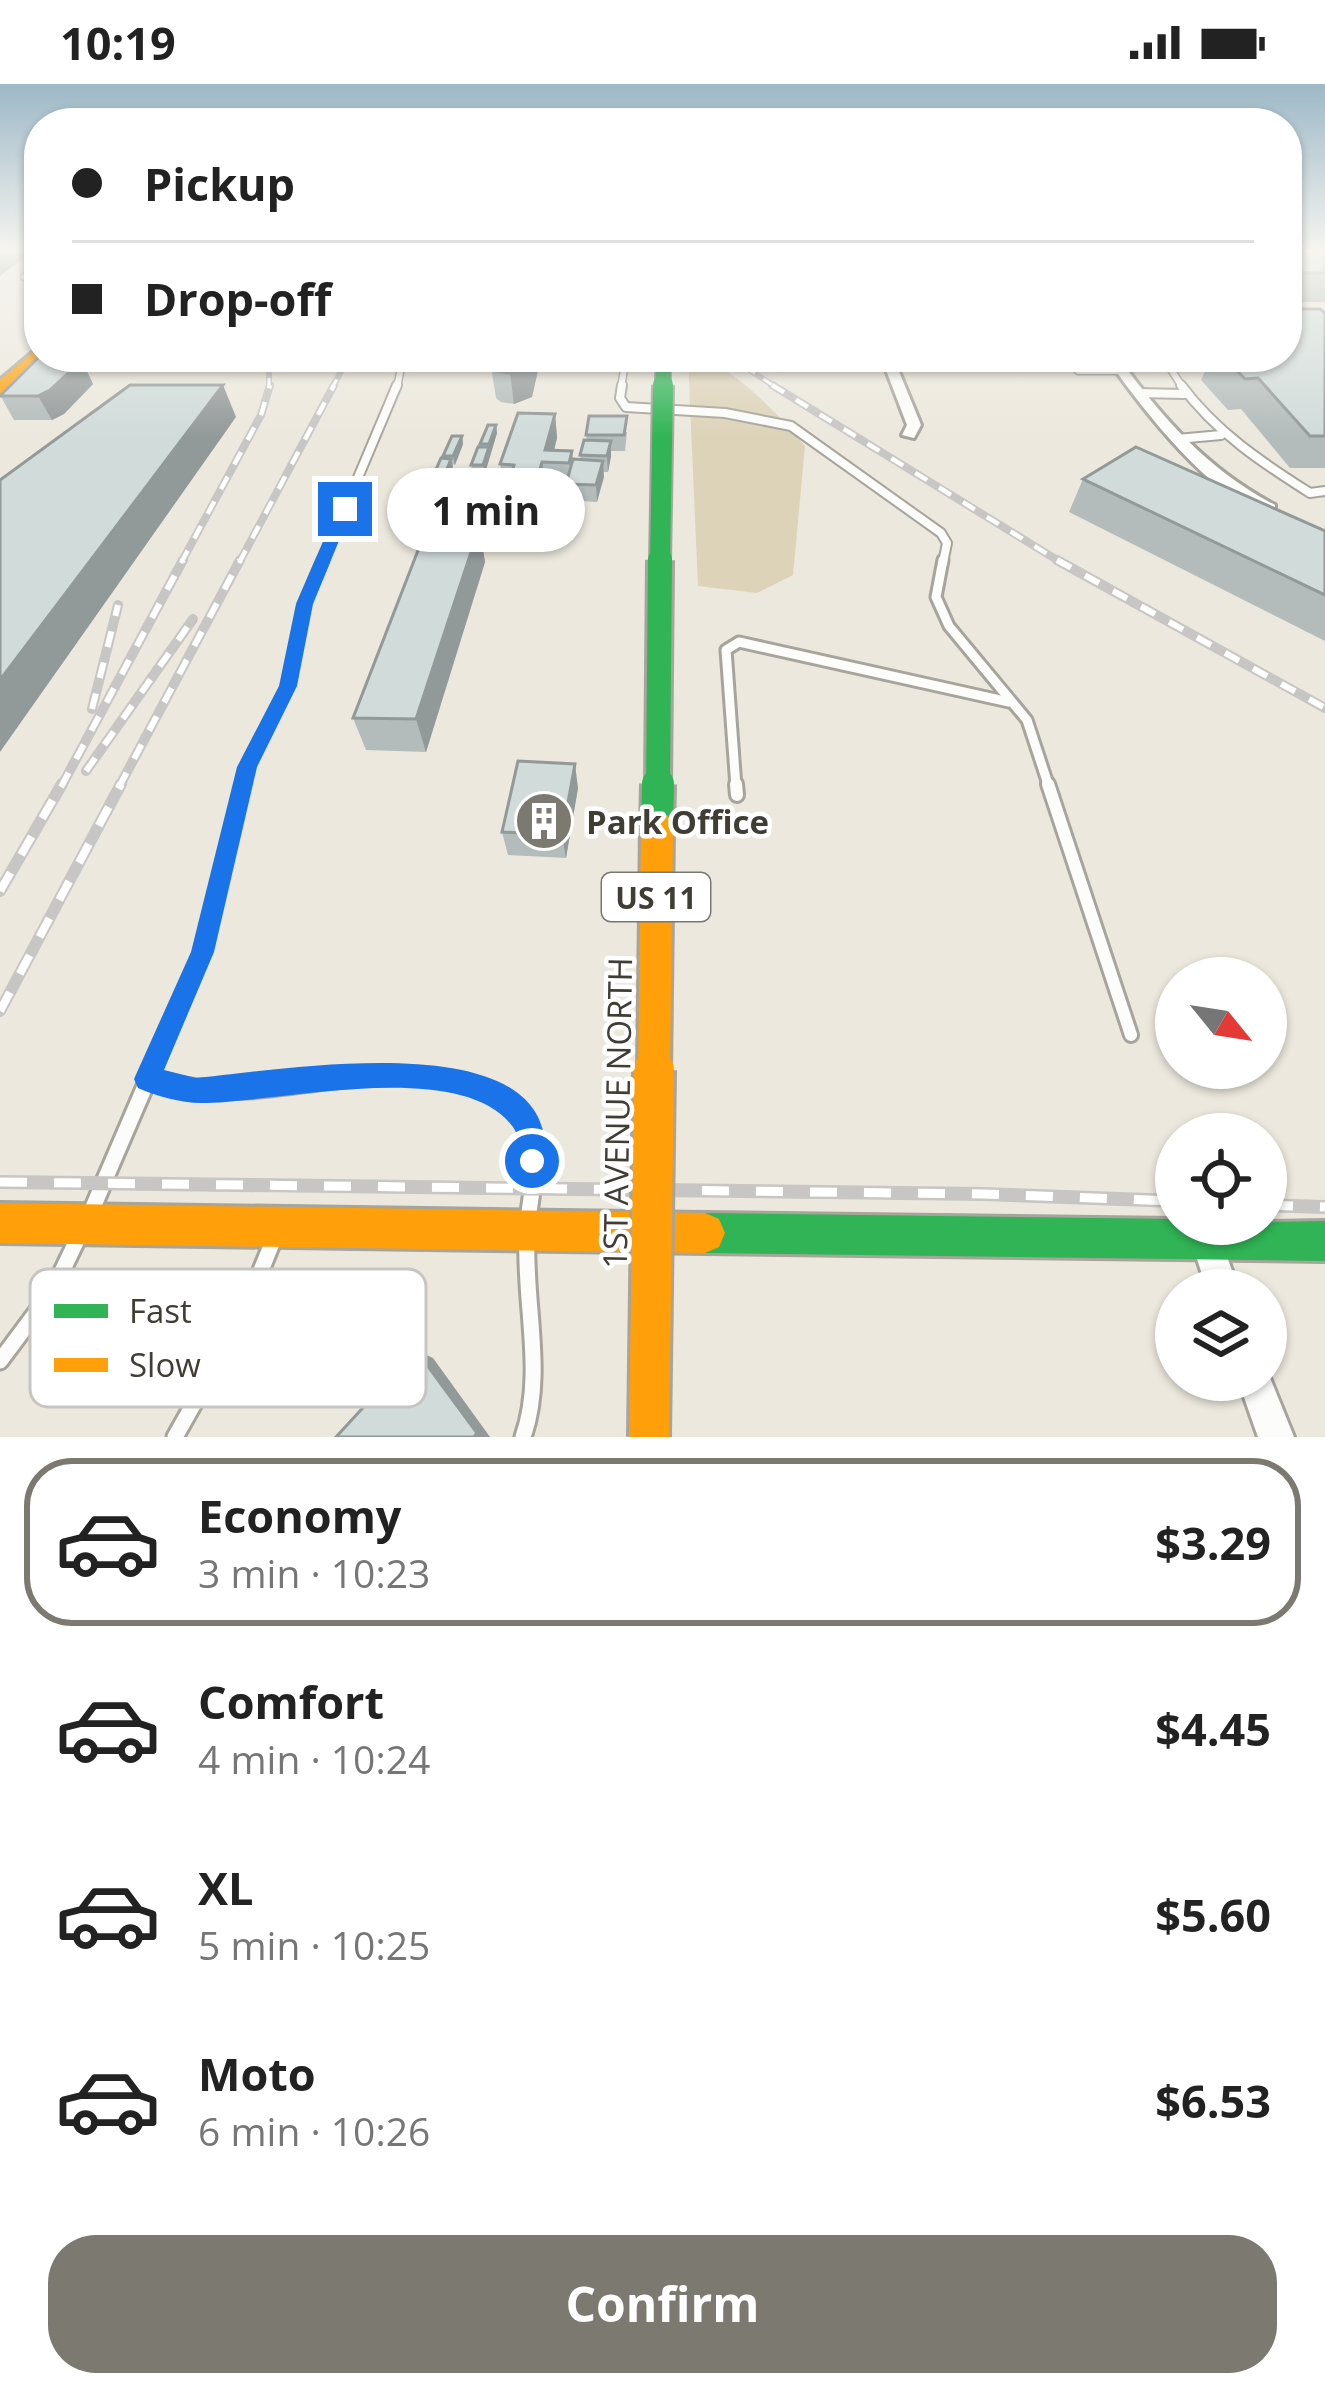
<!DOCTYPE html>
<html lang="en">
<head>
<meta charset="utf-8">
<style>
	:root { --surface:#fff; --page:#f2f2f2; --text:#222; --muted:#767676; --line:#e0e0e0; --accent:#7c7970 }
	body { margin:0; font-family:"Open Sans",sans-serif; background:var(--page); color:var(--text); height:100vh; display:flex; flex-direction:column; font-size:45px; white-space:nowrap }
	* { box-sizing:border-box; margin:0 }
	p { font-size:39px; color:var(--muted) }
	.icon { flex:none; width:66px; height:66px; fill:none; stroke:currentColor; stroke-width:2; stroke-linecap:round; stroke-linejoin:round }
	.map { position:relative; height:1353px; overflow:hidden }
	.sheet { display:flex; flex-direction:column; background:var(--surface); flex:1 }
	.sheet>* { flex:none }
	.hud { position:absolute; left:24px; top:24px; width:1278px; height:264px; border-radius:48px; box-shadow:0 3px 9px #0004; display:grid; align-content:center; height:264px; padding:0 48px; background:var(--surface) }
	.needle { width:78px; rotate:120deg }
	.controls { position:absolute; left:1155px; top:873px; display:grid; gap:24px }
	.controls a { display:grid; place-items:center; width:132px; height:132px; border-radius:50%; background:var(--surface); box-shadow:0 3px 9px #0004; font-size:60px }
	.end { position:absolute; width:54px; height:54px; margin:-27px; border:15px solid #1a73e8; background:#fff; box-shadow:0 0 0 6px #fff }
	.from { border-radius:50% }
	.bubble { position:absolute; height:84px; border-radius:42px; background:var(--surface); box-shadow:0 3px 9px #0004; font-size:39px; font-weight:700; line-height:84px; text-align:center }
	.hud b { display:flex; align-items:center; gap:42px; height:114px; font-size:45px }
	.hud b+b { border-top:3px solid var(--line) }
	.hud i { width:30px; height:30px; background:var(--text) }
	ul { padding:21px 0 0; list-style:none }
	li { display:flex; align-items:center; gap:36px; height:168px; margin:0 24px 18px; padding:0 24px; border:6px solid transparent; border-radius:48px }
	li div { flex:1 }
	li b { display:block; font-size:45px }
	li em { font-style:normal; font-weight:700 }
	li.current { border-color:var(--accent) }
	li>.icon { width:108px; height:108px; stroke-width:1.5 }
	.action { display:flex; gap:24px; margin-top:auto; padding:24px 48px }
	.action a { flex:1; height:138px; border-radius:48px; background:var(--accent); color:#fff; font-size:48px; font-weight:700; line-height:138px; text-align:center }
	.status { display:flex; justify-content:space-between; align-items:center; height:84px; padding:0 60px; background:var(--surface); direction:ltr }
	.status svg { height:33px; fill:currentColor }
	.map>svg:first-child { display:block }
	.green { fill:#ddd3b9 }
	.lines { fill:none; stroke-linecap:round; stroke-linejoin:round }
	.lane-far4-casing { stroke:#a7a49c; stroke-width:9 }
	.lane-far3-casing { stroke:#a7a49c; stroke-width:12 }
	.lane-far2-casing { stroke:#a7a49c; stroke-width:15 }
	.lane-far1-casing { stroke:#a7a49c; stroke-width:18 }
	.lane-casing { stroke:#a7a49c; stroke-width:21 }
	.street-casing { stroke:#a7a49c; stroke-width:6 }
	.fast-casing { stroke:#a7a49c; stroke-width:6 }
	.slow-casing { stroke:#a7a49c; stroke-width:6 }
	.lane-far4 { stroke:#fcfcfa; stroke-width:6 }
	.lane-far3 { stroke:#fcfcfa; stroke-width:8 }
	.lane-far2 { stroke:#fcfcfa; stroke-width:9 }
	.lane-far1 { stroke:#fcfcfa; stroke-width:12 }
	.lane { stroke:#fcfcfa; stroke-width:15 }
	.street { fill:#fcfcfa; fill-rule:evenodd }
	.fast { fill:#30b455; fill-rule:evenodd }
	.slow { fill:#ff9f0a; fill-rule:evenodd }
	.rail-far4-casing { stroke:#c7c6c4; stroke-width:6 }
	.rail-far3-casing { stroke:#c7c6c4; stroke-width:8 }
	.rail-far2-casing { stroke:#c7c6c4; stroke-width:10 }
	.rail-far1-casing { stroke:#c7c6c4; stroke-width:12 }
	.rail-casing { stroke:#c7c6c4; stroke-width:14 }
	.rail-far4 { stroke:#fff; stroke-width:3; stroke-dasharray:10; stroke-linecap:butt }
	.rail-far3 { stroke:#fff; stroke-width:4.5; stroke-dasharray:14; stroke-linecap:butt }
	.rail-far2 { stroke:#fff; stroke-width:6; stroke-dasharray:16; stroke-linecap:butt }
	.rail-far1 { stroke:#fff; stroke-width:8; stroke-dasharray:21; stroke-linecap:butt }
	.rail { stroke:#fff; stroke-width:9; stroke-dasharray:27; stroke-linecap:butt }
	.fast-bridge-far3-casing { stroke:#a7a49c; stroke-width:18; stroke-linecap:butt }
	.fast-bridge-far2-casing { stroke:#a7a49c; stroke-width:24; stroke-linecap:butt }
	.fast-bridge-far1-casing { stroke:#a7a49c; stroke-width:30; stroke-linecap:butt }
	.fast-bridge-casing { stroke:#a7a49c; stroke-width:38; stroke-linecap:butt }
	.slow-bridge-far1-casing { stroke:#a7a49c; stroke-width:38; stroke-linecap:butt }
	.slow-bridge-casing { stroke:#a7a49c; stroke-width:46; stroke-linecap:butt }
	.fast-bridge-far3 { stroke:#30b455; stroke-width:15 }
	.fast-bridge-far2 { stroke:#30b455; stroke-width:20 }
	.fast-bridge-far1 { stroke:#30b455; stroke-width:24 }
	.fast-bridge { stroke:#30b455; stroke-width:32 }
	.slow-bridge-far1 { stroke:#ff9f0a; stroke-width:32 }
	.slow-bridge { stroke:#ff9f0a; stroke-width:40 }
	.wall { fill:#b3bcbb }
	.shaded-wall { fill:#929999 }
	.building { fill:#d0dbda; stroke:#929999; stroke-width:3 }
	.route { fill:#1a73e8 }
	.labels { text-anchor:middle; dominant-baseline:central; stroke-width:9; stroke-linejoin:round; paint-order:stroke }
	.shield { fill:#fff; stroke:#797772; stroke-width:3 }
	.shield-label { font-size:30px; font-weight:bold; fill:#403d35 }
	.poi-label { font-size:33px; font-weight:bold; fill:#403d35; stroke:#fff; text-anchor:start }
	.street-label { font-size:33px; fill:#403d35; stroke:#fff }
	.key { fill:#fff; stroke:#c6c5c2; stroke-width:3 }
	.key-label { font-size:33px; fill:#403d35 }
</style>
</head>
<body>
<div class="status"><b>10:19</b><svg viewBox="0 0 49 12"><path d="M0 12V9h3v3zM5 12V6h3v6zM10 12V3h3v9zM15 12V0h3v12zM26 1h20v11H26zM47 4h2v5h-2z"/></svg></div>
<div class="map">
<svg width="1325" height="1353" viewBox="0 0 1325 1353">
	<rect width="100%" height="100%" fill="#ece8dd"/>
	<path class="green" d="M 688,273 C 727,273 780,333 805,362 L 793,491 L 757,509 L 698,502 Z"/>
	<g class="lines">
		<g class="lane-far4-casing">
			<g id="lane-far4">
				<polyline points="24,193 39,181"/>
				<polyline points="1069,273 1078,287 1122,287"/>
				<polyline points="1163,273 1183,304"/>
				<polyline points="75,283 134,283"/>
				<polyline points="397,304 403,273"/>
				<polyline points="621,304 626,273"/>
			</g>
		</g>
		<g class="lane-far3-casing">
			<g id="lane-far3">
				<polyline points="622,301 620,314 626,323 725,329 791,342 941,449 947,459 943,479"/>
				<path d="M 1181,301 C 1216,348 1261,378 1310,409 L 1325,407"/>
				<polyline points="1138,309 1184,310"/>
				<polyline points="1177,355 1221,351"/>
				<polyline points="322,479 397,301"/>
			</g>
		</g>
		<g class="lane-far2-casing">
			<g id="lane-far2">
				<polyline points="943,476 936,513 949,542 1027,636 1049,703"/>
				<polyline points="242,703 247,683 288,602 304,520 323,476"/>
				<polyline points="736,703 726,566 739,558 1009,618"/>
			</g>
		</g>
		<g class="lane-far1-casing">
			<g id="lane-far1">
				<polyline points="736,700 737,711"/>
				<polyline points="1048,700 1131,951"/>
				<polyline points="151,989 203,868 243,700"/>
			</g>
		</g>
		<g class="lane-casing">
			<g id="lane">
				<path d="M 147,995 C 180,1002 214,1008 248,1006 C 323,1001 484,960 528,1044 C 541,1070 531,1109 528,1136"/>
				<polyline points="91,1128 152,986"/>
				<polyline points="0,1277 53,1206 80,1150"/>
				<polyline points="175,1353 240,1238 275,1152"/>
				<path d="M 523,1353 C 545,1291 524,1220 527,1154"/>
			</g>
		</g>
		<g class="street-casing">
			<g id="street">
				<polygon points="769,273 781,273 782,280 771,283"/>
				<polygon points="881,273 893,273 921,341 914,354 902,351 907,341"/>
				<path d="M 1106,273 L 1118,273 C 1162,334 1208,386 1275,421 L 1275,427 C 1220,430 1135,315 1106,273 Z"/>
				<polygon points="1206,1141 1217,1145 1239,1206 1207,1206 1191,1156 1195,1145"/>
				<polygon points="1266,1284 1294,1353 1258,1353 1238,1296 1266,1296"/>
			</g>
		</g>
		<g class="fast-casing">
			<polygon id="fast" points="705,1129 1176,1135 1176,1140 1325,1137 1325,1177 705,1169 691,1163 685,1149 691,1135"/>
		</g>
		<g class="slow-casing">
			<g id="slow">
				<polygon points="39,263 39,273 43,273 0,310 0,296"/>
				<polygon points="0,1119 705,1129 719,1135 725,1149 719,1163 705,1169 0,1159"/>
			</g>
		</g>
		<use href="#lane-far4" class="lane-far4"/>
		<use href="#lane-far3" class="lane-far3"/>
		<use href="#lane-far2" class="lane-far2"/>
		<use href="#lane-far1" class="lane-far1"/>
		<use href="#lane" class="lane"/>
		<use href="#street" class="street"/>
		<use href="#fast" class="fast"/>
		<use href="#slow" class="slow"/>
		<g class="rail-far4-casing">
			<g id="rail-far4">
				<polyline points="730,273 777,304"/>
				<polyline points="269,304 269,273"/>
				<polyline points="332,304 349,273"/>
			</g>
		</g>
		<g class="rail-far3-casing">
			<g id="rail-far3">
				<polyline points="772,301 1062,479"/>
				<polyline points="181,479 261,331 270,301"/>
				<polyline points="239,479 334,301"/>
			</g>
		</g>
		<g class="rail-far2-casing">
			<g id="rail-far2">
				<polyline points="1057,476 1325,624"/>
				<polyline points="92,625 118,521"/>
				<polyline points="86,687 193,535"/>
				<polyline points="61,703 183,476"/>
				<polyline points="119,703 240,476"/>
			</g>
		</g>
		<g class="rail-far1-casing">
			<g id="rail-far1">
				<polyline points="0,807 62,700"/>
				<polyline points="0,927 121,700"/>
			</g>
		</g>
		<g class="rail-casing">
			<g id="rail">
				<polyline points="0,1098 983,1110 1176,1117"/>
				<polyline points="1266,1121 1325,1123"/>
			</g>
		</g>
		<use href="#rail-far4" class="rail-far4"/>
		<use href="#rail-far3" class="rail-far3"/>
		<use href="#rail-far2" class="rail-far2"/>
		<use href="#rail-far1" class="rail-far1"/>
		<use href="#rail" class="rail"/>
		<g class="fast-bridge-far3-casing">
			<polyline id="fast-bridge-far3" points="663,304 663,273"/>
		</g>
		<g class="fast-bridge-far2-casing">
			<polyline id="fast-bridge-far2" points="660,479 663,301"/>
		</g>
		<g class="fast-bridge-far1-casing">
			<polyline id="fast-bridge-far1" points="658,703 660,476"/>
		</g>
		<g class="fast-bridge-casing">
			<polyline id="fast-bridge" points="657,744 658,700"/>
		</g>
		<g class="slow-bridge-far1-casing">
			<polyline id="slow-bridge-far1" points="654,989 657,744"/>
		</g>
		<g class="slow-bridge-casing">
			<polyline id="slow-bridge" points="649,1353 654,986"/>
		</g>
		<use href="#fast-bridge-far3" class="fast-bridge-far3"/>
		<use href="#fast-bridge-far2" class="fast-bridge-far2"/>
		<use href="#fast-bridge-far1" class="fast-bridge-far1"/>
		<use href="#fast-bridge" class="fast-bridge"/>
		<use href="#slow-bridge-far1" class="slow-bridge-far1"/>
		<use href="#slow-bridge" class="slow-bridge"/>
	</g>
	<g class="wall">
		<rect x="1287" y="165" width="38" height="53"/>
		<polygon points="1325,229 1325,384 1290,384 1241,325 1228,326 1201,296 1212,273 1287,273"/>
		<polygon points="39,273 80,273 93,300 64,330 52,336 14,336 0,311"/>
		<polygon points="541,273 532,313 514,320 501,318 496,314 491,283"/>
		<polygon points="555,330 557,354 554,366 572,367 573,375 581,376 580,371 587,356 586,351 627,348 625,367 611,367 608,388 603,388 597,418 567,416 566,403 545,403 541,417 514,416 513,405 504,405 500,380"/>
		<polygon points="496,341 497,349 485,389 481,389 482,394 477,413 466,412 464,404 480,360"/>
		<polygon points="462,352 463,360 455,381 453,380 444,405 433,405 431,397 443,375 443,372"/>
		<polygon points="1083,395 1325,447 1325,557 1069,428"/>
		<polygon points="478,436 485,478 426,668 366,666 353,634"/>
		<polygon points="578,704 566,774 508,771 502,748"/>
	</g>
	<g class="shaded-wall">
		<polygon points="0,165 35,165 0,192"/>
		<polygon points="77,273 80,273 93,300 64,330 52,336 38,312"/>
		<polygon points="530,273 541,273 532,313 514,320 510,289"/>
		<polygon points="223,301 236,333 0,668 0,596"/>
		<polygon points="555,330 557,354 551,378 545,366"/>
		<polygon points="496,341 497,349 485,389 483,381"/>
		<polygon points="462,352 463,360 455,381 453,372"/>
		<polygon points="611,357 611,373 608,388 607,372"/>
		<polygon points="451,375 453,383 444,405 442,397"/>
		<polygon points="603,377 604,393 597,418 596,401"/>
		<polygon points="542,378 545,403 541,417 538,392"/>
		<polygon points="481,386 482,394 477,413 475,405"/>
		<polygon points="478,436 485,478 426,668 416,635"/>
		<polygon points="575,680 578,704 566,774 562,751"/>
		<polygon points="416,1266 433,1274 490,1353 474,1353"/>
	</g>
	<g class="building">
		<polygon points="1287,165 1325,165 1325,189 1294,189 1287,184"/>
		<polygon points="1287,225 1320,225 1325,229 1325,352 1310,352 1258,294 1245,295 1224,273 1287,273"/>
		<polygon points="39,273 77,273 73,277 81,277 50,306 38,312 0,312"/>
		<polygon points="494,273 530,273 528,282 510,289 496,287 491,283"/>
		<polygon points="130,301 223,301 0,596 0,396"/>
		<polygon points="518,329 555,330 545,366 572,367 569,379 542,378 538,392 511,392 514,381 500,380"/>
		<polygon points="589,332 627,332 624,351 586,351"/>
		<polygon points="488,341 496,341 489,360 480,360"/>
		<polygon points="452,352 462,352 453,372 443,372"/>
		<polygon points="584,356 611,357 607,372 580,371"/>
		<polygon points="478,363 489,363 483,381 471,381"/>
		<polygon points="1136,363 1325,447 1325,511 1083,395"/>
		<polygon points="441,374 451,375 442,397 431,397"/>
		<polygon points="573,375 603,377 596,401 566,400"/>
		<polygon points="470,386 481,386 475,405 464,404"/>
		<polygon points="468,431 478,436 479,444 416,635 353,634 424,451 437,434"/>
		<polygon points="518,677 575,680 562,751 502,748"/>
		<polygon points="416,1266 477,1349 474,1353 336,1353"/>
	</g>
	<linearGradient id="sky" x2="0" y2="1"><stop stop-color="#9db8c7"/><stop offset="0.47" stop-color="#f6f5f0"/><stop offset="1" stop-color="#f6f5f0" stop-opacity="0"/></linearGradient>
	<rect width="1325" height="354" fill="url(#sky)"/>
	<path class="route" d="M 345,421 L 352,425 L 313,520 L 297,602 L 257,683 L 214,868 L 164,986 L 196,994 C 274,987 496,948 538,1033 C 546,1051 549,1068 541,1086 L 532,1090 L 522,1086 C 516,1071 523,1057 513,1043 C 461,972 278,1019 201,1019 C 181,1019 156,1012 138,1004 L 134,995 L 191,868 L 237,683 L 279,602 L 296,520 L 337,425 Z"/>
	<defs>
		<g id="building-disc" transform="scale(3)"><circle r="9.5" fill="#7c7970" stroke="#fff"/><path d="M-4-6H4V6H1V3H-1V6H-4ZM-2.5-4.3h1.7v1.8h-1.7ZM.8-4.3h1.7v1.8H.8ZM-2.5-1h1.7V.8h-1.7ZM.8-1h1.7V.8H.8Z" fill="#fff"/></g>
	</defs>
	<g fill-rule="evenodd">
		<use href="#building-disc" x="544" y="737"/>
	</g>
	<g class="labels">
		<rect class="shield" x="602" y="789" width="108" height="48" rx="9"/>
		<g class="shield-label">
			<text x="656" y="813">US 11</text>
		</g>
		<g class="poi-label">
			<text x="586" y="737">Park Office</text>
		</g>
		<g class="street-label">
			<text transform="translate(617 1029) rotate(-89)">1ST AVENUE NORTH</text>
		</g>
	</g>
	<rect x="30" y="1185" width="396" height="138" rx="18" class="key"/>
	<rect x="54" y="1220" width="54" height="14" fill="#30b455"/>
	<rect x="54" y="1274" width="54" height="14" fill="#ff9f0a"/>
	<g class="key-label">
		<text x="129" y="1239">Fast</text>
		<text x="129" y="1293">Slow</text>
	</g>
</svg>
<div class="controls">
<a><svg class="needle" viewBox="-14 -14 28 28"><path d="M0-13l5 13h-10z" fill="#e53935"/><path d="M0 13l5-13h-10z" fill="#767676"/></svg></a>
<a><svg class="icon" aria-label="locate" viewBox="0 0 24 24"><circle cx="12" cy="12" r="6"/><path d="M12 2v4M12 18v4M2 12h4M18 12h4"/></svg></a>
<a><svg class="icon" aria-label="layers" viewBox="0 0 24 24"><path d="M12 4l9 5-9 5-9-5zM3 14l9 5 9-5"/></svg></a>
</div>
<i class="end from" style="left:532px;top:1077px"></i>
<i class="end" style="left:345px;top:425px"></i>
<div class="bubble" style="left:387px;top:384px;width:198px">1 min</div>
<div class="hud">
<b><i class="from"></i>Pickup</b>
<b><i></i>Drop-off</b>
</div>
</div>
<section class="sheet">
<ul>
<li class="current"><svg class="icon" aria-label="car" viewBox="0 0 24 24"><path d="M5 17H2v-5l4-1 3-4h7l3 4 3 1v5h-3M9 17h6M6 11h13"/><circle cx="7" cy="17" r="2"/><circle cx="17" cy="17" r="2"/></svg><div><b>Economy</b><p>3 min · 10:23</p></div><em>$3.29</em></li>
<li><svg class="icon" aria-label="car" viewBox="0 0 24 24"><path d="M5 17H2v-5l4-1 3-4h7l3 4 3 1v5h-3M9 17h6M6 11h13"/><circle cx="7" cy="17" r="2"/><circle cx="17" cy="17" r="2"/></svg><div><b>Comfort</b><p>4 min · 10:24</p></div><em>$4.45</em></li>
<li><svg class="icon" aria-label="car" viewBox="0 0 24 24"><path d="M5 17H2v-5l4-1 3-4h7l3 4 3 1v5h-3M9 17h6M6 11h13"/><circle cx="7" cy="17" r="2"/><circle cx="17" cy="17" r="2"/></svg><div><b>XL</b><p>5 min · 10:25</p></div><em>$5.60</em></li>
<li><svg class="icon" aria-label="car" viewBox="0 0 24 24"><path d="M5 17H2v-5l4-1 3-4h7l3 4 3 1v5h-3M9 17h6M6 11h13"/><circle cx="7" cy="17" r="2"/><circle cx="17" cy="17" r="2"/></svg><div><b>Moto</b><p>6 min · 10:26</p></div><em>$6.53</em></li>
</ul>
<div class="action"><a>Confirm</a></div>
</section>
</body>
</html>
